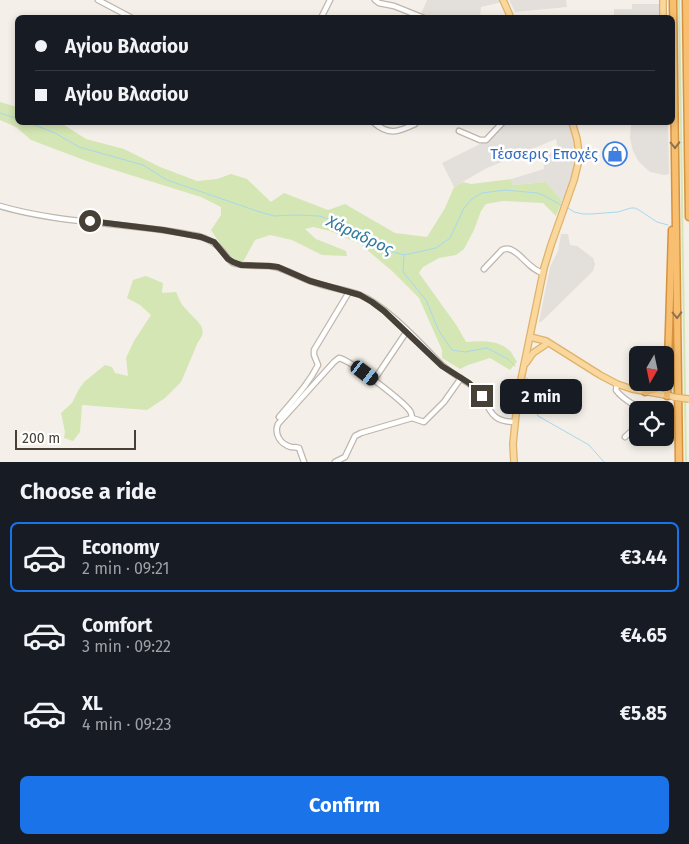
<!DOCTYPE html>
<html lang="en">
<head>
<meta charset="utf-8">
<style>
	:root { --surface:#171b24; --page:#20242c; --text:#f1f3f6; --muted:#9ea1a6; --line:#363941; --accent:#1a73e8 }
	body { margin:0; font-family:"Fira Sans",sans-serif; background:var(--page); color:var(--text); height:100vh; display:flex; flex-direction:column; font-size:19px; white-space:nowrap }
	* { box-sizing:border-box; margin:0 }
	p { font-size:16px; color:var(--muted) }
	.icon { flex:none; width:28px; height:28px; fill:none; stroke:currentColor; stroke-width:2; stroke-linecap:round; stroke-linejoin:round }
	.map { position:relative; height:462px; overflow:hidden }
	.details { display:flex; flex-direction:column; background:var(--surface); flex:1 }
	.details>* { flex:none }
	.top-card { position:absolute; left:15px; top:15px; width:660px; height:110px; border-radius:8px; box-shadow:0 2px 8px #0003; display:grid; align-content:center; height:110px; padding:0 20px; background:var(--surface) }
	.needle { width:32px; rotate:189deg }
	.controls { position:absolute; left:629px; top:346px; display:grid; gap:10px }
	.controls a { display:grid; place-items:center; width:45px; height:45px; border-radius:8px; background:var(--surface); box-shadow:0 2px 8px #0003; font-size:25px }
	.scale { position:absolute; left:15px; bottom:12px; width:121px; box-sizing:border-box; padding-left:5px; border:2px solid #474037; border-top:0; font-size:14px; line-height:18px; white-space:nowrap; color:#474037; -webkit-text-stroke:4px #fff; paint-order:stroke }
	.end { position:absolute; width:22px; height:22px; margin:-11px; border:6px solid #474037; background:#fff; box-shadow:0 0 0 2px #fff }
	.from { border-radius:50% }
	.bubble { position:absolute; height:35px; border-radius:8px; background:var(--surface); box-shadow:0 2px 8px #0003; font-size:16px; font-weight:700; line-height:35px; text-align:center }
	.car { position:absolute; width:15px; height:30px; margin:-15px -8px; border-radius:6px; box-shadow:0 0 4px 1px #0007; background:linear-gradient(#222 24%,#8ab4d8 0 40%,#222 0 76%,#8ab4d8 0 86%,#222 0) }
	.top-card b { display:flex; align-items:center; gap:18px; height:48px; font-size:19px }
	.top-card b+b { border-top:1px solid var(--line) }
	.top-card i { width:12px; height:12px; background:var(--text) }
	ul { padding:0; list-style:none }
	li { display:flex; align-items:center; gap:15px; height:70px; margin:0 10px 8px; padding:0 10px; border:2px solid transparent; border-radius:8px }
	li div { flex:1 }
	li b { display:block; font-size:19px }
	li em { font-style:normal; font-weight:700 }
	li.current { border-color:var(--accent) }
	li>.icon { width:45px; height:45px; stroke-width:1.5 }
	h2 { padding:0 20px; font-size:22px; line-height:60px }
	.action { display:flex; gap:10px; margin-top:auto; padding:10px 20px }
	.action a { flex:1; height:58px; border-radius:8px; background:var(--accent); color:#fff; font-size:20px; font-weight:700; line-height:58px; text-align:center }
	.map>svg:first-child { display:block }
	.industrial { fill:#e3dfda }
	.green { fill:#d4e6b3 }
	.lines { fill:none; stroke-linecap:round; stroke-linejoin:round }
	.stream { stroke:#a8d7ee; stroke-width:1 }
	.minor-casing { stroke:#bfb6ac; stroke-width:7 }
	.major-casing { stroke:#dfb26b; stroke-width:8 }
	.highway-casing { stroke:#d7923f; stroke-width:9 }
	.minor { stroke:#fff; stroke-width:4.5 }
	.major { stroke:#fad79c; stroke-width:5.5 }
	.highway { stroke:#f8bf70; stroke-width:6 }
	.major-bridge-casing { stroke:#dfb26b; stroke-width:8; stroke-linecap:butt }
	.major-bridge { stroke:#fad79c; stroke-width:5.5 }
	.oneway { stroke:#8e734e }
	.route { stroke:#474037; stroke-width:6 }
	.labels { text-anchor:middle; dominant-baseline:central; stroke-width:5; stroke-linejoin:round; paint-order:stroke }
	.shop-label { font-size:15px; fill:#366cbe; stroke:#fff; text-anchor:end }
	.water-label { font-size:16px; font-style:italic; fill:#307a9f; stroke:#fff }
</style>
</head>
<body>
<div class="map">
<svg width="689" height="462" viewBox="0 0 689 462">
	<rect width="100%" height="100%" fill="#f4f0e9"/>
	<g class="industrial">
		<polygon points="427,0 501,0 502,2 481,7 480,17 430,17 421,14"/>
		<polygon points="509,0 566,0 567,7 515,12"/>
		<polygon points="632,4 659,4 660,17 614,17 614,9 632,9"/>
		<polygon points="505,123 570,123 577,152 573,179 562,201 546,182 513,185 511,179 544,169 543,154 558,150 556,139 485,169 454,187 442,163 488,140"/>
		<polygon points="653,123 668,123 669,174 664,175 650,172 639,162 633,151 630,138 631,124"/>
		<polygon points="561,234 568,234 570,245 577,246 593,258 595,264 593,271 541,322 539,322 550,267 558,251"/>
	</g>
	<g class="green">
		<polygon points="678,0 680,0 687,462 685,461 684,398"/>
		<path d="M 0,102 L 17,107 L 18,122 L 61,123 L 86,139 L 124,149 L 160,167 L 197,181 L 217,179 L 231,174 L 247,179 L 271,202 L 284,193 L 328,210 L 345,204 L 395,233 L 427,237 L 445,208 L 454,187 L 463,182 L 471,184 L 511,179 L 513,185 L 546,182 L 562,201 L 556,216 L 543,203 L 503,201 L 486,204 L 481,211 L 474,230 L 464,249 L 456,255 L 439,258 L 423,267 L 419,273 L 457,326 L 466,342 C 481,341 499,339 511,352 C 513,355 515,359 517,362 L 510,370 L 490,358 L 468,365 L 460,369 L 442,358 L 442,350 L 419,298 L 392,271 L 360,244 L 330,231 L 313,227 L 305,229 L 316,239 L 346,251 L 347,256 L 322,255 L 292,240 L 270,235 L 255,240 L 243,262 L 235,260 L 220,244 L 211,230 L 221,215 L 221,207 L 201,197 L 92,163 L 31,140 L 16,127 L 0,120 Z"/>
		<polygon points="674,246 677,392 671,391"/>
		<path d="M 146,276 L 163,283 L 162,293 L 176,292 C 179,298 181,305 186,309 C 194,320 211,327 198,342 L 181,382 L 165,398 L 147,410 L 82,405 L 80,432 L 73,441 L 64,438 L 65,432 L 61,413 L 72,403 L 79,389 L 84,382 L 105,365 L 112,367 L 115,373 L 128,376 L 126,358 L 134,341 L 151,315 L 140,305 L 127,298 L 133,280 Z"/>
	</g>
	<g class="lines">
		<g class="stream">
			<polyline points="0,113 18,119"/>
			<polyline points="27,122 55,133 79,147 143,165 167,180 257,211 274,216 294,215 319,216 345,224 390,251 404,255 436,248 450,238 464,208 472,199 482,193 505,190 537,193 543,195 561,205"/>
			<polyline points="568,208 574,212 583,214 591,214 618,212 631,208 635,208 639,210 657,222 668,225"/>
			<polyline points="404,255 403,272 426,300 439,331 452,350 465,352 487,348 508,359 515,366"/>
			<polyline points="527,378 530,381 532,404 538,416 589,445 604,462"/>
		</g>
		<g class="minor-casing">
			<g id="minor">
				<polyline points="98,0 132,18"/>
				<polyline points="375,0 379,3 394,6 424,18"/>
				<polyline points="321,18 330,0"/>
				<path d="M 373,122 C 389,136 398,132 415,124"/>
				<polyline points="459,131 480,140 486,140 503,122"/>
				<path d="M 0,206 C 64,225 133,222 198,236 C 209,239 216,243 223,252 C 226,256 229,260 233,263 C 246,268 262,264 275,267 C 288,270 300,278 313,282 C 328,288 345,289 360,295 C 387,306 420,343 441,364 C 452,374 466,381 478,390 C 491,407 488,422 515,422"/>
				<path d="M 484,269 L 502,250 C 505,249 506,248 509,249 C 521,252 528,269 543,273"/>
				<polyline points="374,380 407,331"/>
				<path d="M 617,384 L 616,390 C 622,399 633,404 642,410"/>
				<path d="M 279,417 C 293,400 308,385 318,365 L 314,355 L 314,350 L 349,292"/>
				<polyline points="625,437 638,425"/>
				<path d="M 304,462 L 299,448 C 296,447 293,447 291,447 C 280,444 274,434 278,424 L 334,362 L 339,358 C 350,360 403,401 410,411 C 412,414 411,414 412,418"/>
				<polyline points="335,462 345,457 355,436 361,433 412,418 424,422 444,402 461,378"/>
			</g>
		</g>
		<g class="major-casing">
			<g id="major">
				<polyline points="503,0 511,18"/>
				<polyline points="663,0 663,18"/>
				<polyline points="530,337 546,341 600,375 617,384 632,389 671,396"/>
				<polyline points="526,363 533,353 545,345"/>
				<polyline points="514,462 513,444 518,394 544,268 551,245 574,180 578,164 579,154 577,139 572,122"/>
			</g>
		</g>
		<g class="highway-casing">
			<g id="highway">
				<polyline points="673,0 679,462"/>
				<polyline points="686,0 689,217"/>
				<polyline points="645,392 657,389 663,382"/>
				<polyline points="667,396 672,230"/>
			</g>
		</g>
		<use href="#minor" class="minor"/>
		<use href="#major" class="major"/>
		<use href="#highway" class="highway"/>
		<g class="major-bridge-casing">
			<polyline id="major-bridge" points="673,397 689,399"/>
		</g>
		<use href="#major-bridge" class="major-bridge"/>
	</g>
	<defs><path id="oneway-chevron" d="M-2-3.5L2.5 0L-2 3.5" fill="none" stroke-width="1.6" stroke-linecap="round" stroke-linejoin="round" transform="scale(1.25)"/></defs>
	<g class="oneway">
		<use href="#oneway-chevron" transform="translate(675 145) rotate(89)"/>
		<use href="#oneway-chevron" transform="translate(677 315) rotate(89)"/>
	</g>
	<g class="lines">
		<polyline class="route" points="90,221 163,230 201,237 214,242 228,259 233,262 241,265 270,266 278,267 310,281 360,295 372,302 384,311 442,366 469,383 482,396"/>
	</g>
	<defs>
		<g id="shop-ring" transform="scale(1.25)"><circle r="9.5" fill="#fff" stroke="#3f7fe0" stroke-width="1.5"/><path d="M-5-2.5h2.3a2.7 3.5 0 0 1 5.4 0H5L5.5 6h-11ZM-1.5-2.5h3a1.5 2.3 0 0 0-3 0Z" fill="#3f7fe0"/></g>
	</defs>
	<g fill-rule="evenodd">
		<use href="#shop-ring" x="615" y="154"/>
	</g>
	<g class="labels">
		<g class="shop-label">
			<text x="598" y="154">Τέσσερις Εποχές</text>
		</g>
		<g class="water-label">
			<text transform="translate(360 235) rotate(25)">Χάραδρος</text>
		</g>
	</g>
</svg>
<div class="controls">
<a><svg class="needle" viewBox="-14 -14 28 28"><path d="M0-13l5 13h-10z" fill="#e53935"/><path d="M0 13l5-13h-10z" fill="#9ea1a6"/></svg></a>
<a><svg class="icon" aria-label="locate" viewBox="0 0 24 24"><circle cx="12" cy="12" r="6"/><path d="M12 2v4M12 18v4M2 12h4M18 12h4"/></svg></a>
</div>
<div class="scale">200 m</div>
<i class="end from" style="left:90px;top:221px"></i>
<i class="end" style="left:482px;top:396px"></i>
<div class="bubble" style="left:500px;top:379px;width:82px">2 min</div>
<i class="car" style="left:365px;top:373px;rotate:127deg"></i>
<div class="top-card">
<b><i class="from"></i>Αγίου Βλασίου</b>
<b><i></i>Αγίου Βλασίου</b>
</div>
</div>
<section class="details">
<h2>Choose a ride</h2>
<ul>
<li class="current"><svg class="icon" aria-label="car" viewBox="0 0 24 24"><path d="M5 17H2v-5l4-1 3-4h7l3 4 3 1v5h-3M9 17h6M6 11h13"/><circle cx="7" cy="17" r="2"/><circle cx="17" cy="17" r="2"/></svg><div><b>Economy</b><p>2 min · 09:21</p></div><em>€3.44</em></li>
<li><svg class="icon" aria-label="car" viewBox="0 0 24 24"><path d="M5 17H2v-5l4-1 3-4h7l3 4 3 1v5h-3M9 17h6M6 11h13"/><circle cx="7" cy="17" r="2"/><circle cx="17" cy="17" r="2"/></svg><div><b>Comfort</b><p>3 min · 09:22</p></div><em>€4.65</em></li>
<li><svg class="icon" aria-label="car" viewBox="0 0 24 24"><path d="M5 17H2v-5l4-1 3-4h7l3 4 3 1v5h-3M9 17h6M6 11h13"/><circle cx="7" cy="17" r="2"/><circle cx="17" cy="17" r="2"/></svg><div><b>XL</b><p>4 min · 09:23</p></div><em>€5.85</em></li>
</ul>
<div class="action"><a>Confirm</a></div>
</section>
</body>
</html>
